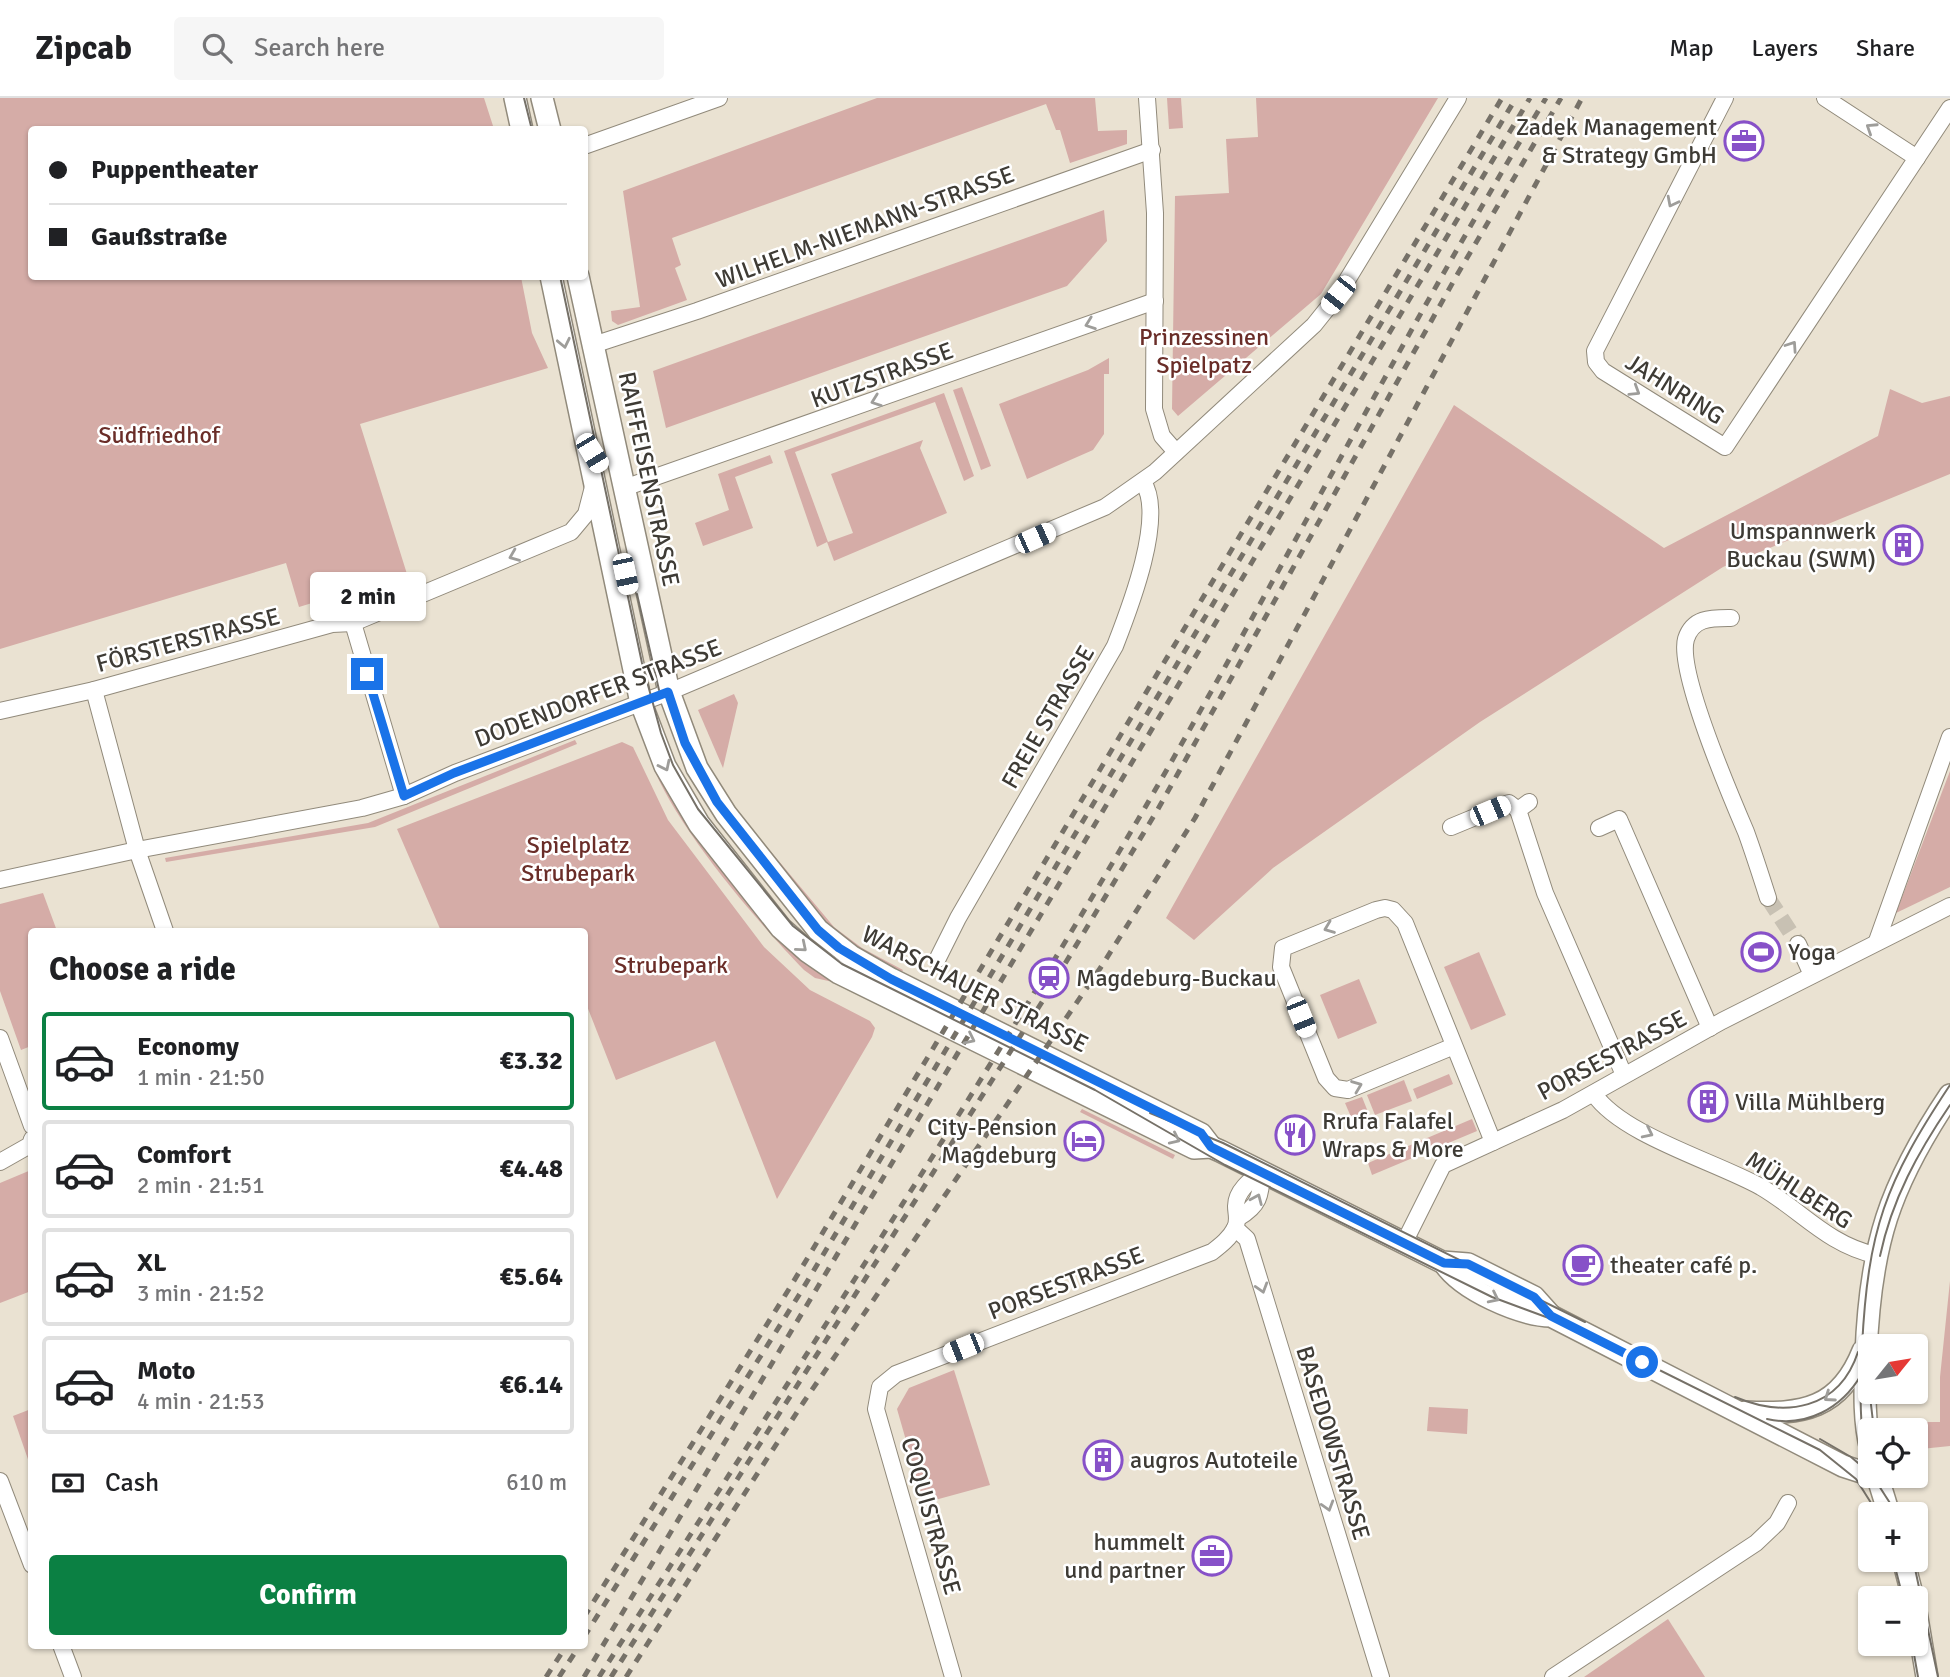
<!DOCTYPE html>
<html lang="en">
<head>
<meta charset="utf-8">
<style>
	:root { --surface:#fff; --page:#f6f6f6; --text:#202124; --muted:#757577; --line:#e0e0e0; --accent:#0b8043 }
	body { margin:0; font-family:Signika,sans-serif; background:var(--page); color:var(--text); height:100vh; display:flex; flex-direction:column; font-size:26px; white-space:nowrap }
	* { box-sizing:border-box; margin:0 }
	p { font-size:23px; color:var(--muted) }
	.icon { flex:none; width:38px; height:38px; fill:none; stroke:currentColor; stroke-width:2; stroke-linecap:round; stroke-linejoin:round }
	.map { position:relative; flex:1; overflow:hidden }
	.sheet { position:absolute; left:28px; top:830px; width:560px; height:721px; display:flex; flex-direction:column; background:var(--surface); border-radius:7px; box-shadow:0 2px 5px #0004 }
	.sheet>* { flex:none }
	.guide { position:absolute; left:28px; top:28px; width:560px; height:154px; border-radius:7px; box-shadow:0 2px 5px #0004; display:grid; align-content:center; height:154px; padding:0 21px; background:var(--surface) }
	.needle { width:46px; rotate:60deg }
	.controls { position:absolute; left:1858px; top:1236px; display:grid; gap:14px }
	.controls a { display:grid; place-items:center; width:70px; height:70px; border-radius:7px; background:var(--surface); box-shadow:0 2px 5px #0004; font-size:35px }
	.end { position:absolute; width:32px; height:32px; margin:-16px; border:9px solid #1a73e8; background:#fff; box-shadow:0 0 0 4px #fff }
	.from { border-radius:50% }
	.bubble { position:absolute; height:49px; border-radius:7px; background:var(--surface); box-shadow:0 2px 5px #0004; font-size:23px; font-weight:800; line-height:49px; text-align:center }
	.car { position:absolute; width:21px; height:42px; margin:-21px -10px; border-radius:9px; box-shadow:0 0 5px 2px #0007; background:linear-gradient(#fff 24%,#345 0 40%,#fff 0 76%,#345 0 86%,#fff 0) }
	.guide b { display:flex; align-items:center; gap:24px; height:66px; font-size:26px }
	.guide b+b { border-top:2px solid var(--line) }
	.guide i { width:18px; height:18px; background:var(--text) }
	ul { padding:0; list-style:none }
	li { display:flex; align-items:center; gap:21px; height:98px; margin:0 14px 10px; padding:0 7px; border:4px solid var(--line); border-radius:7px }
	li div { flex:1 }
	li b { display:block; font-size:26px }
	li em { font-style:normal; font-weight:800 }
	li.selected { border-color:var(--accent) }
	li>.icon { width:63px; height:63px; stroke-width:1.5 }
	h2 { padding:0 21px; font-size:32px; line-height:84px }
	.pay { display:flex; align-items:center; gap:18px; height:77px; padding:0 21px; font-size:26px }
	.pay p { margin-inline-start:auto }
	.cta { display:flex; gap:14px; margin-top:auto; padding:14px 21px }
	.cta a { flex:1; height:80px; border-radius:7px; background:var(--accent); color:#fff; font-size:28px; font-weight:800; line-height:80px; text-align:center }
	header { display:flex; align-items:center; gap:42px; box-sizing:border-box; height:98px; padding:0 35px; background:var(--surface); border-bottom:2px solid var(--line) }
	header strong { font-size:33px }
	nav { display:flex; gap:38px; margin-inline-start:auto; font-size:24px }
	.search { width:490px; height:63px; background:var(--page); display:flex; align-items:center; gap:18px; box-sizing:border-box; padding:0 24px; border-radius:7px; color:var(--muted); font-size:26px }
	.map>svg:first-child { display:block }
	.green { fill:#d5aca7 }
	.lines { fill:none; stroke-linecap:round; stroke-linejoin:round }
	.street-tunnel { stroke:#c8c1b3; stroke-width:16; stroke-dasharray:16 8; stroke-linecap:butt }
	.street-casing { stroke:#918a7b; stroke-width:18 }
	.secondary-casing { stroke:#918a7b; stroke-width:24 }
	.street { stroke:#fff; stroke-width:16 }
	.secondary { stroke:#fff; stroke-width:21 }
	.tram { stroke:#767168; stroke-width:2 }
	.rail { stroke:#767168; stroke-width:5; stroke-dasharray:9 9; stroke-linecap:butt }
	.oneway { stroke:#9e9d9a }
	.route { stroke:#1a73e8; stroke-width:9 }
	.labels { text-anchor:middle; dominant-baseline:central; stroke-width:5; stroke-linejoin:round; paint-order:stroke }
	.poi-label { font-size:24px; fill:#3e3b35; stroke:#fff; text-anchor:start }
	.street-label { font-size:24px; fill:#3e3b35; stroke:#fff }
	.park-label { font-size:24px; fill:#6a2d28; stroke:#fff }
</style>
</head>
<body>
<header>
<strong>Zipcab</strong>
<div class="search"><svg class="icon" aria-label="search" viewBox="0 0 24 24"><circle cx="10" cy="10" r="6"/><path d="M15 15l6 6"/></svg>Search here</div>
<nav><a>Map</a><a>Layers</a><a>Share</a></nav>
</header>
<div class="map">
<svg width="1950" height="1579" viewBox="0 0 1950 1579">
	<rect width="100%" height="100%" fill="#eae2d2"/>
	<g class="green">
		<polygon points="0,0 484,0 494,31 32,32 32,178 521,179 532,235 548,270 360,326 407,476 299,509 286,465 0,551"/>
		<polygon points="877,0 1095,0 1098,33 1127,32 1127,46 1070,65 1060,32 1056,32 1046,6 672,140 681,167 675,170 687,202 618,227 612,223 611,213 640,209 623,93"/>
		<polygon points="1167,0 1181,0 1183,30 1169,31"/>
		<polygon points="1256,0 1438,0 1321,196 1178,318 1172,311 1175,98 1229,95 1226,41 1258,39"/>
		<polygon points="1104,112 1107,143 1067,188 666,330 653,273"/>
		<polygon points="1109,260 1109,276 1104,276 1104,336 1093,352 1027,381 999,306 1088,272"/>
		<polygon points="962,289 991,368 981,372 953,292"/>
		<polygon points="1890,291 1922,305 1950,298 1950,376 1723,469 1480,624 1273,770 1194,842 1166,820 1454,307 1664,450 1878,338"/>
		<polygon points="944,295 974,378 964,383 935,304 795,354 828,444 853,435 831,376 923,342 920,350 947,415 834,463 827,444 817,449 784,353"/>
		<polygon points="770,357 773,365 735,379 753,430 703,448 695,425 729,412 718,376"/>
		<polygon points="734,596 738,605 723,670 698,612"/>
		<polygon points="575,642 577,646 375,729 166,764 165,760 368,725"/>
		<polygon points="622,644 633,649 668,722 764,849 810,892 870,923 875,930 872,939 777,1101 715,943 616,982 585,903 584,833 441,833 397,731"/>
		<path d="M 647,648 L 834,880 L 833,884 L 815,880 L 804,872 C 759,826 658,710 647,648 Z"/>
		<polygon points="1950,673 1950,789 1896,815"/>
		<polygon points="726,700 834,829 862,850 903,872 899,879 831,834"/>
		<polygon points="43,795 57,833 32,833 31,948 21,952 0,893 0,806"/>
		<polygon points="1479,854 1506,917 1471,932 1444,869"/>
		<polygon points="1359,881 1377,925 1338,941 1320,897"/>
		<polygon points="1449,976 1453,986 1417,1001 1413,991"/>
		<polygon points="1404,982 1412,1003 1375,1017 1367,997"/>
		<polygon points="1362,999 1370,1019 1354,1026 1345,1005"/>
		<polygon points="1082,1011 1175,1057 1173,1061 1080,1014"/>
		<polygon points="1472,1021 1477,1033 1372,1077 1368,1065"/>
		<polygon points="31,1072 31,1193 0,1205 0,1085"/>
		<polygon points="1950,1183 1950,1348 1921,1351 1920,1324 1940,1324 1940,1279"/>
		<polygon points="954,1272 990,1387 924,1405 897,1311 909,1290"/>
		<polygon points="1429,1309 1468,1311 1467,1336 1427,1333"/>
		<polygon points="31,1311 32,1370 31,1370 13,1318"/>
		<polygon points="1668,1521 1705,1579 1584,1579"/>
	</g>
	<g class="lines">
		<polyline class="street-tunnel" points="1768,800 1798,846"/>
		<g class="street-casing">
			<g id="street">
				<polyline points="1147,0 1155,115 1154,311 1162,338 1176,354"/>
				<polyline points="1725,0 1595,253 1596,264 1603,273 1725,349 1950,10"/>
				<polyline points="1825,0 1917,60"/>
				<polyline points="584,48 719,0"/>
				<polyline points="593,247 697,213 1152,52"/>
				<polyline points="624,390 1155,203"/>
				<path d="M 1731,520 C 1712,520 1693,519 1686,541 C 1677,573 1731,699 1746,734 C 1754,756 1761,778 1768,800"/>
				<polyline points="353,525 404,698"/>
				<polyline points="94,592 137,752 165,833"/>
				<polyline points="0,613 94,592 332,526 353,525 571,434 586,416 593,389"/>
				<polyline points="1529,704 1518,712 1545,795 1624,977"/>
				<polyline points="1451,729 1509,705 1518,712"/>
				<polyline points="1599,730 1619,721 1710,930"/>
				<polyline points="0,782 137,752 362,710 404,698 455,675 669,594 1105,409 1155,374 1314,227 1338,197 1458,0"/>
				<polyline points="1877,843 1950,639"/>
				<polyline points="1798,846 1812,877"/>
				<path d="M 937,862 L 958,820 L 1115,548 C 1129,512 1166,418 1143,384"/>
				<polyline points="0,940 32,1028"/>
				<polyline points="1454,948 1348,992 1335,990 1326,980 1281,869 1283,850 1376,812 1385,810 1393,812 1405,825 1493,1044"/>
				<path d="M 1594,996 C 1622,1037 1714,1063 1761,1089 C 1802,1113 1827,1146 1875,1157"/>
				<polyline points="0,1064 30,1047 32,1041"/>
				<path d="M 1238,1120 C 1259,1108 1261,1098 1262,1074"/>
				<polyline points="1235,1130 1247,1141 1381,1579"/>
				<polyline points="1404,1145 1443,1067 1563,1012 1722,923 1950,808"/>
				<polyline points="0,1383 32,1467"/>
				<polyline points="61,1547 73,1579"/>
				<path d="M 953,1579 L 876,1311 L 880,1289 L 896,1276 L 1212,1154 C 1221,1147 1230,1140 1235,1130 C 1239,1122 1236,1116 1236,1108 C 1236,1093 1250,1082 1262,1074"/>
				<polyline points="1553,1579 1756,1445 1777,1425 1788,1405"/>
			</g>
		</g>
		<g class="secondary-casing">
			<g id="secondary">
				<polyline points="515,0 522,32"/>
				<polyline points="542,0 550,32"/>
				<polyline points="551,178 641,605 665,668 699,726 781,830 807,853 839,875 1194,1050 1211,1049 1220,1053 1442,1164 1468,1166 1534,1199 1551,1218"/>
				<polyline points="578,178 669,594 697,670 726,716 818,832 851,858 891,881 1201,1036 1211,1049"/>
				<path d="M 1444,1165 C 1462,1192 1519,1217 1551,1218 L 1843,1368 L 1877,1379"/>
				<path d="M 1745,1314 C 1803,1317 1840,1311 1863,1253"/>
				<path d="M 1871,1352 C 1863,1321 1865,1289 1866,1257 C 1870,1147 1889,1088 1950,997"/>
				<polyline points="1877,1377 1889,1416"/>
				<polyline points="1903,1461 1913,1500"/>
				<polyline points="1916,1514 1927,1579"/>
			</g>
		</g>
		<use href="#street" class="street"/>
		<use href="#secondary" class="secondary"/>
		<g class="tram">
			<polyline points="524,0 532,32"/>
			<polyline points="560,178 642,565 661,635 673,667 698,711 793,828 842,866 1095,992 1225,1067 1492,1199 1573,1229 1820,1352 1856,1381 1878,1416"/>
			<polyline points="637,496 659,592"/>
			<polyline points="1150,1015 1223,1045 1585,1224"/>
			<path d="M 1880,1158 C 1892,1101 1918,1054 1950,1007"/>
			<polyline points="1869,1290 1874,1332"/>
			<path d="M 1735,1299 C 1785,1320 1839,1312 1858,1254"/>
			<path d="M 1767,1321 C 1806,1330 1842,1310 1861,1277"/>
			<polyline points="1820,1341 1851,1359 1871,1376"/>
			<path d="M 1868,1376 C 1859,1333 1860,1292 1862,1249 C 1868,1131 1885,1085 1950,987"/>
			<polyline points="1872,1377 1897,1416"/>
			<polyline points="1893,1461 1903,1500"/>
			<polyline points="1913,1461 1938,1579"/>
			<polyline points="1912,1545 1918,1579"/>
		</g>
		<g class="rail">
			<polyline points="584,1519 789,1191 1502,0"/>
			<polyline points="584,1539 799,1197 1516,0"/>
			<polyline points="546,1579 567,1547"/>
			<polyline points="559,1579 580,1547"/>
			<polyline points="584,1579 1530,0"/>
			<path d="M 599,1579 C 780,1296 966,1015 1136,725 C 1276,485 1402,238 1546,0"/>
			<polyline points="611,1579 1042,904 1158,711 1457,177 1561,0"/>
			<polyline points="626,1579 803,1305 1101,869 1195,720 1582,0"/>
		</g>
	</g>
	<defs><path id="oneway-chevron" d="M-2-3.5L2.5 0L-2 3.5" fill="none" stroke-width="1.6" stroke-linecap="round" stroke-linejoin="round" transform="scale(1.75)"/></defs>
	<g class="oneway">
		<use href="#oneway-chevron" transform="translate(1871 30) rotate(-147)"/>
		<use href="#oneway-chevron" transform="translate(1672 104) rotate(117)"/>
		<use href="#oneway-chevron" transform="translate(1090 226) rotate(160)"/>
		<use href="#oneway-chevron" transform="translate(564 245) rotate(78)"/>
		<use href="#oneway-chevron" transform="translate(1792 248) rotate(-56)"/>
		<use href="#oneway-chevron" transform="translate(1635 293) rotate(32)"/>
		<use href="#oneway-chevron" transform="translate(876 303) rotate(160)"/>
		<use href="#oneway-chevron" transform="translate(514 458) rotate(158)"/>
		<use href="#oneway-chevron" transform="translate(665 668) rotate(64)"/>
		<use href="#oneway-chevron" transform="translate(1329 830) rotate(159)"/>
		<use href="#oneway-chevron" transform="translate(802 849) rotate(40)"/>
		<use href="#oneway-chevron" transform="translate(970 941) rotate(26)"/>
		<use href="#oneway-chevron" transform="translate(1357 988) rotate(-21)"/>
		<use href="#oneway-chevron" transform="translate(1648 1035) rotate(26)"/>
		<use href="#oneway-chevron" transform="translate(1175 1041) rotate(25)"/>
		<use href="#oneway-chevron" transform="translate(1257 1101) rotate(-67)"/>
		<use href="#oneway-chevron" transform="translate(1262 1190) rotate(73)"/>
		<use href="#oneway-chevron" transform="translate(1494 1200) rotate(26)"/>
		<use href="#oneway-chevron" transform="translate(1829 1299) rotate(145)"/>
		<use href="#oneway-chevron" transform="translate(1328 1408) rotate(73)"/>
	</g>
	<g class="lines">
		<polyline class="route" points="367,576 404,698 454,675 668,594 685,645 717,704 818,832 839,850 891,881 1201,1035 1211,1049 1444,1165 1468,1166 1534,1199 1551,1218 1642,1264"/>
	</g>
	<defs>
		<g id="office-ring" transform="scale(2.0125)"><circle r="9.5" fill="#fff" stroke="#8751c8" stroke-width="1.5"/><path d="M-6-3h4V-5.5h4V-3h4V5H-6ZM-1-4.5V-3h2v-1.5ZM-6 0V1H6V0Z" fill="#8751c8"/></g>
		<g id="building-ring" transform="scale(2.0125)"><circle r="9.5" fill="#fff" stroke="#8751c8" stroke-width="1.5"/><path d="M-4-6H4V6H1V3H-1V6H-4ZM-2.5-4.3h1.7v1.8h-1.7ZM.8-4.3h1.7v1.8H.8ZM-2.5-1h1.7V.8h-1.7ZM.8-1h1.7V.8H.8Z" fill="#8751c8"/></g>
		<g id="stadium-ring" transform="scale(2.0125)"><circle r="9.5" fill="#fff" stroke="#8751c8" stroke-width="1.5"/><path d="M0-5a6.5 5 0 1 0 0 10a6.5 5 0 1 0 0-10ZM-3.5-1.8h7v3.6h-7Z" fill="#8751c8"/></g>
		<g id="station-ring" transform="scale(2.0125)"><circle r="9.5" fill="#fff" stroke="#8751c8" stroke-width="1.5"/><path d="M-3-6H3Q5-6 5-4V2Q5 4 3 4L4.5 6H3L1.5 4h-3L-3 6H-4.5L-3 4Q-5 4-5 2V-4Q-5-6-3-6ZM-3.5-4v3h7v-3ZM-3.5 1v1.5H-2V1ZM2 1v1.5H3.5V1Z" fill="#8751c8"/></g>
		<g id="restaurant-ring" transform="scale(2.0125)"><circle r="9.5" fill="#fff" stroke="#8751c8" stroke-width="1.5"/><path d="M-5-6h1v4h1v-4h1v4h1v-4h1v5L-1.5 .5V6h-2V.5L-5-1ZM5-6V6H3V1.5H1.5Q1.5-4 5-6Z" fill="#8751c8"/></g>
		<g id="hotel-ring" transform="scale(2.0125)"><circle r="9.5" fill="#fff" stroke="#8751c8" stroke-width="1.5"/><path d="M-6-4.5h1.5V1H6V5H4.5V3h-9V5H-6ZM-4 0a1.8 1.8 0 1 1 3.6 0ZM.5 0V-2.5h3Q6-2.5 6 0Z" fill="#8751c8"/></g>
		<g id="cafe-ring" transform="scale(2.0125)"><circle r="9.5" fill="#fff" stroke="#8751c8" stroke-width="1.5"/><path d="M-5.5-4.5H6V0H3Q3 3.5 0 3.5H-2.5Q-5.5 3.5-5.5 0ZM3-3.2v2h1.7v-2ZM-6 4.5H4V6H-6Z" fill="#8751c8"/></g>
	</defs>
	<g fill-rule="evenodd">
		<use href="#office-ring" x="1744" y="43"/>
		<use href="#building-ring" x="1903" y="447"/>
		<use href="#stadium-ring" x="1761" y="854"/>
		<use href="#station-ring" x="1049" y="880"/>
		<use href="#building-ring" x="1708" y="1004"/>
		<use href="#restaurant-ring" x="1295" y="1037"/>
		<use href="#hotel-ring" x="1084" y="1043"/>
		<use href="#cafe-ring" x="1583" y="1167"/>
		<use href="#building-ring" x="1103" y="1362"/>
		<use href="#office-ring" x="1212" y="1458"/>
	</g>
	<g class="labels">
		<g class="poi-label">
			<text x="1717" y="29" text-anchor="end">Zadek Management<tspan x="1717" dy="28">&amp; Strategy GmbH</tspan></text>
			<text x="1876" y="433" text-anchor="end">Umspannwerk<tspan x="1876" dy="28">Buckau (SWM)</tspan></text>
			<text x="1788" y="854">Yoga</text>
			<text x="1076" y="880">Magdeburg-Buckau</text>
			<text x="1735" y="1004">Villa Mühlberg</text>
			<text x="1322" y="1023">Rrufa Falafel<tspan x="1322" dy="28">Wraps &amp; More</tspan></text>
			<text x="1057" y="1029" text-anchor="end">City-Pension<tspan x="1057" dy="28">Magdeburg</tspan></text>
			<text x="1610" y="1167">theater café p.</text>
			<text x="1130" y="1362">augros Autoteile</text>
			<text x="1185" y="1444" text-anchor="end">hummelt<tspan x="1185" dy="28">und partner</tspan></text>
		</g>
		<g class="street-label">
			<text transform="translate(865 129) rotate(-20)">WILHELM-NIEMANN-STRASSE</text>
			<text transform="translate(882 277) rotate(-20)">KUTZSTRASSE</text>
			<text transform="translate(1675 291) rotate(32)">JAHNRING</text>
			<text transform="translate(649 381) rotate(78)">RAIFFEISENSTRASSE</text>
			<text transform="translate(188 542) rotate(-15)">FÖRSTERSTRASSE</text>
			<text transform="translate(598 595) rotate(-21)">DODENDORFER STRASSE</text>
			<text transform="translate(1048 619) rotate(-60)">FREIE STRASSE</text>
			<text transform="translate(975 891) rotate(27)">WARSCHAUER STRASSE</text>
			<text transform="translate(1612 957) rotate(-28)">PORSESTRASSE</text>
			<text transform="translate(1799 1092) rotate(33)">MÜHLBERG</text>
			<text transform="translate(1066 1185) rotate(-21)">PORSESTRASSE</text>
			<text transform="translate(1333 1345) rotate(73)">BASEDOWSTRASSE</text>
			<text transform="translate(931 1418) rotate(74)">COQUISTRASSE</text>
		</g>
		<g class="park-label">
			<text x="1204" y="239">Prinzessinen<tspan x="1204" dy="28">Spielpatz</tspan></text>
			<text x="159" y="337">Südfriedhof</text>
			<text x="578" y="747">Spielplatz<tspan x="578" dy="28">Strubepark</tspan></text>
			<text x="671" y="867">Strubepark</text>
		</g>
	</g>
</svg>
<div class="controls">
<a><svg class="needle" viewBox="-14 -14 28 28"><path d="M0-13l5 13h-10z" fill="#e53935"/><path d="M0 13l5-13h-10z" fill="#757577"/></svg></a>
<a><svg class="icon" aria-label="locate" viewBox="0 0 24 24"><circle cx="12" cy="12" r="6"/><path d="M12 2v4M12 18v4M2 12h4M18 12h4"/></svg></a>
<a>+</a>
<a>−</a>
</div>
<i class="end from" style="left:1642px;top:1264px"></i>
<i class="end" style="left:367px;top:576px"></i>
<div class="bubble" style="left:310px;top:474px;width:116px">2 min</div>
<i class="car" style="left:1338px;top:197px;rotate:218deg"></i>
<i class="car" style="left:592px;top:355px;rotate:149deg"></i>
<i class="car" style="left:1035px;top:440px;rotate:66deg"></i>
<i class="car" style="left:625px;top:476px;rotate:168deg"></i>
<i class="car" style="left:1490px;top:713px;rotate:67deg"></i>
<i class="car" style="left:1301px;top:919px;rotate:158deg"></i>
<i class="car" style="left:963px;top:1250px;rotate:248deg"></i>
<div class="guide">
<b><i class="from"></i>Puppentheater</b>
<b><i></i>Gaußstraße</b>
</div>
<section class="sheet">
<h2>Choose a ride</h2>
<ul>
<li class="selected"><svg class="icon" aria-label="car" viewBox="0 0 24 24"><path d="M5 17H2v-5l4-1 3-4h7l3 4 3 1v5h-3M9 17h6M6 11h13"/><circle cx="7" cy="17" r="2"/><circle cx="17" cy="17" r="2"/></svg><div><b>Economy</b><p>1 min · 21:50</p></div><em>€3.32</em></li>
<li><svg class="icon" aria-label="car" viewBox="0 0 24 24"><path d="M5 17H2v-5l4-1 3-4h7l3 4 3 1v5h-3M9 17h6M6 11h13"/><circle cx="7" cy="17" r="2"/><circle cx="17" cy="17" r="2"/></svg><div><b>Comfort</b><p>2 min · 21:51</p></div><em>€4.48</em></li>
<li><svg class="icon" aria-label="car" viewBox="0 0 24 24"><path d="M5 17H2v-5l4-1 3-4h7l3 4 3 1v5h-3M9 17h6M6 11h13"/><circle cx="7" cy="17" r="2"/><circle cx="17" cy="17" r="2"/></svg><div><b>XL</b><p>3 min · 21:52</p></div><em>€5.64</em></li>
<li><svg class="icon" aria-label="car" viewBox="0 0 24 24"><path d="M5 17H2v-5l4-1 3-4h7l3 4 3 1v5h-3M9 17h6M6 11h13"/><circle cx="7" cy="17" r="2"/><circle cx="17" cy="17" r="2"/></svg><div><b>Moto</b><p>4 min · 21:53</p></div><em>€6.14</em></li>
</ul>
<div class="pay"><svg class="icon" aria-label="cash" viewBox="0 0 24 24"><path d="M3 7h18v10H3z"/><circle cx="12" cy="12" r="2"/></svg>Cash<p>610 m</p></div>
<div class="cta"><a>Confirm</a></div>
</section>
</div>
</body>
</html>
